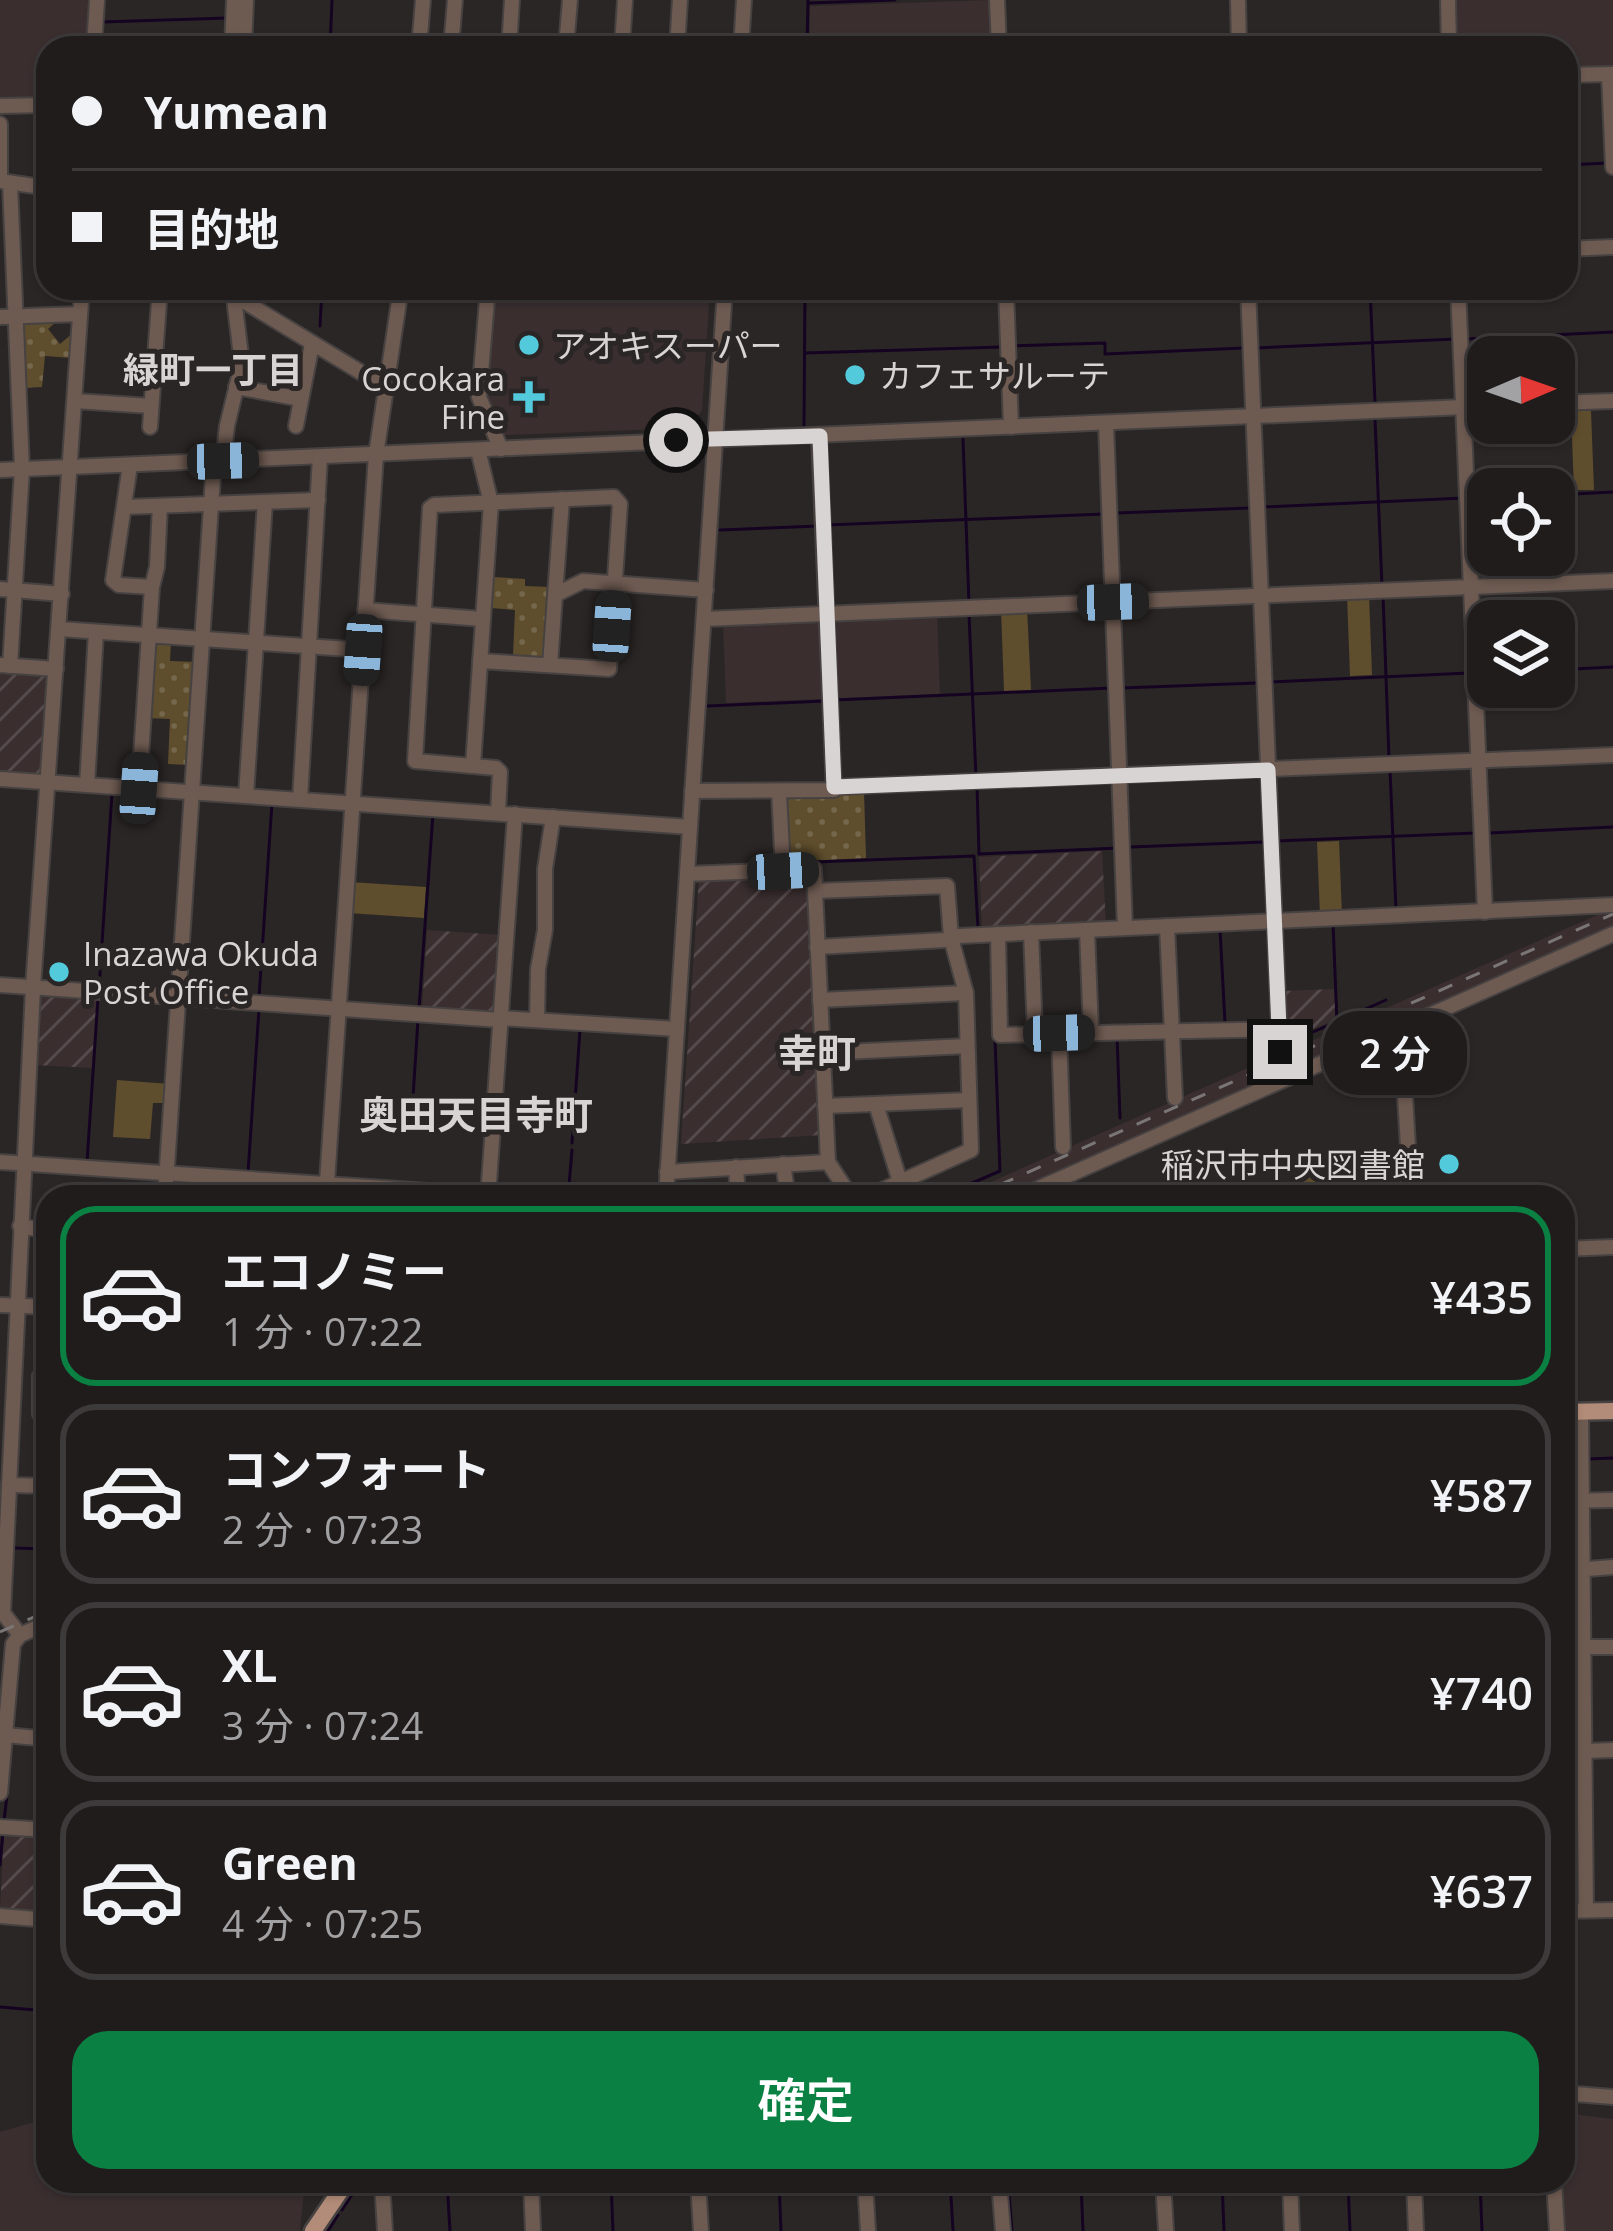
<!DOCTYPE html>
<html lang="ja">
<head>
<meta charset="utf-8">
<style>
	:root { --surface:#201c1c; --page:#282525; --text:#f1f3f6; --muted:#a2a1a3; --line:#3d3a3b; --accent:#0b8043 }
	body { margin:0; font-family:"Open Sans","Noto Sans JP",sans-serif; background:var(--page); color:var(--text); height:100vh; display:flex; flex-direction:column; font-size:45px; white-space:nowrap }
	* { box-sizing:border-box; margin:0 }
	p { font-size:39px; color:var(--muted) }
	.icon { flex:none; width:66px; height:66px; fill:none; stroke:currentColor; stroke-width:2; stroke-linecap:round; stroke-linejoin:round }
	.map { position:relative; flex:1; overflow:hidden }
	.panel { position:absolute; left:36px; top:1185px; width:1539px; height:1008px; display:flex; flex-direction:column; background:var(--surface); border-radius:36px; box-shadow:0 3px 9px #0004,0 0 0 3px var(--line) }
	.panel>* { flex:none }
	.guide { position:absolute; left:36px; top:36px; width:1542px; height:264px; border-radius:36px; box-shadow:0 3px 9px #0004,0 0 0 3px var(--line); display:grid; align-content:center; height:264px; padding:0 36px; background:var(--surface) }
	.needle { width:78px; rotate:88deg }
	.tools { position:absolute; left:1467px; top:336px; display:grid; gap:24px }
	.tools a { display:grid; place-items:center; width:108px; height:108px; border-radius:24px; background:var(--surface); box-shadow:0 3px 9px #0004,0 0 0 3px var(--line); font-size:60px }
	.end { position:absolute; width:54px; height:54px; margin:-27px; border:15px solid #d8d4d4; background:#111; box-shadow:0 0 0 6px #111 }
	.from { border-radius:50% }
	.bubble { position:absolute; height:84px; border-radius:36px; background:var(--surface); box-shadow:0 3px 9px #0004,0 0 0 3px var(--line); font-size:39px; font-weight:600; line-height:84px; text-align:center }
	.car { position:absolute; width:36px; height:72px; margin:-36px -18px; border-radius:15px; box-shadow:0 0 9px 3px #0007; background:linear-gradient(#222 24%,#8ab4d8 0 40%,#222 0 76%,#8ab4d8 0 86%,#222 0) }
	.guide b { display:flex; align-items:center; gap:42px; height:114px; font-size:45px }
	.guide b+b { border-top:3px solid var(--line) }
	.guide i { width:30px; height:30px; background:var(--text) }
	ul { padding:21px 0 0; list-style:none }
	li { display:flex; align-items:center; gap:36px; height:180px; margin:0 24px 18px; padding:0 12px; border:6px solid var(--line); border-radius:36px }
	li div { flex:1 }
	li b { display:block; font-size:45px }
	li em { font-style:normal; font-weight:600 }
	li.selected { border-color:var(--accent) }
	li>.icon { width:108px; height:108px; stroke-width:1.5 }
	.primary-button { display:flex; gap:24px; margin-top:auto; padding:24px 36px }
	.primary-button a { flex:1; height:138px; border-radius:36px; background:var(--accent); color:#fff; font-size:48px; font-weight:600; line-height:138px; text-align:center }
	.map>svg:first-child { display:block }
	.built { fill:#3a2e2f }
	.industrial { fill:url(#industrial-furrows) }
	.grass { fill:#5f4e2d }
	.park { fill:url(#park-dots) }
	.lines { fill:none; stroke-linecap:round; stroke-linejoin:round }
	.stream { stroke:#150421; stroke-width:3 }
	.minor-casing { stroke:#474242; stroke-width:18 }
	.major-casing { stroke:#474242; stroke-width:21 }
	.minor { stroke:#6d5a51; stroke-width:14 }
	.major { stroke:#b28c78; stroke-width:16 }
	.rail { stroke:#7b7676; stroke-width:3; stroke-dasharray:15 15; stroke-linecap:butt }
	.route { stroke:#d8d4d4; stroke-width:15 }
	.poi-dot { fill:#53cadc; stroke:#2b2626; stroke-width:4.5 }
	.labels { text-anchor:middle; dominant-baseline:central; stroke-width:10; stroke-linejoin:round; paint-order:stroke }
	.poi-label { font-size:33px; fill:#d8d4d4; stroke:#2b2626; text-anchor:start }
	.neighbourhood-label { font-size:36px; font-weight:bold; fill:#d8d4d4; stroke:#2b2626 }
	.quarter-label { font-size:39px; font-weight:bold; fill:#d8d4d4; stroke:#2b2626 }
</style>
</head>
<body>
<div class="map">
<svg width="1613" height="2231" viewBox="0 0 1613 2231">
	<defs>
		<pattern id="industrial-furrows" width="10" height="10" patternUnits="userSpaceOnUse" patternTransform="scale(3)"><rect width="10" height="10" fill="#3a2e2f"/><path d="M-1 1l2-2M0 10L10 0M9 11l2-2" fill="none" stroke="#564b4c"/></pattern>
		<pattern id="park-dots" width="8" height="8" patternUnits="userSpaceOnUse" patternTransform="scale(3)"><rect width="8" height="8" fill="#5f4e2d"/><path d="M2 2h.1M6 6h.1" fill="none" stroke="#75674b" stroke-width="1.8" stroke-linecap="round"/></pattern>
	</defs>
	<rect width="100%" height="100%" fill="#2b2626"/>
	<g class="built">
		<polygon points="0,0 90,0 87,48 48,48 48,100 0,101"/>
		<polygon points="992,0 994,48 810,48 810,6"/>
		<polygon points="1452,0 1613,0 1613,70 1566,72 1566,48 1454,48"/>
		<polygon points="494,288 710,288 702,411 685,428 506,435 501,433 486,395"/>
		<polygon points="937,612 940,694 726,703 723,622"/>
		<polygon points="1613,908 1613,925 1283,1071 1282,1054"/>
		<polygon points="1277,1055 1279,1073 998,1197 957,1197"/>
		<polygon points="1563,2113 1613,2119 1613,2231 1562,2231 1560,2181 1563,2181"/>
		<polygon points="48,2118 48,2181 305,2181 300,2231 0,2231 0,2132"/>
	</g>
	<g class="industrial">
		<polygon points="0,668 50,675 43,773 39,777 0,775"/>
		<polygon points="1102,851 1106,925 982,930 979,857"/>
		<polygon points="810,874 822,1135 681,1144 699,879"/>
		<polygon points="427,930 501,935 495,1015 422,1010"/>
		<polygon points="1334,989 1336,1020 1288,1039 1287,1027 1283,1027 1282,991"/>
		<polygon points="40,993 98,997 92,1068 35,1065"/>
		<polygon points="4,1829 48,1833 48,1915 0,1911"/>
	</g>
	<g class="grass">
		<polygon points="1571,411 1591,411 1594,490 1574,490"/>
		<polygon points="1369,594 1372,675 1350,676 1347,595"/>
		<polygon points="1027,608 1031,690 1004,691 1001,609"/>
		<polygon points="1339,841 1342,915 1320,916 1317,842"/>
		<polygon points="350,882 426,887 424,918 348,913"/>
		<polygon points="117,1080 170,1084 168,1103 153,1103 150,1139 113,1137"/>
	</g>
	<g class="park">
		<polygon points="58,320 48,329 60,344 73,333 72,358 45,356 42,387 22,388 20,325 23,321"/>
		<polygon points="493,577 525,579 525,586 550,587 543,658 513,656 515,610 491,608"/>
		<polygon points="155,640 171,641 170,661 196,662 190,765 168,764 170,719 147,718"/>
		<polygon points="864,792 866,858 785,862 781,796"/>
		<polygon points="1402,1153 1404,1197 1311,1197 1290,1172 1276,1160 1284,1155"/>
	</g>
	<g class="lines">
		<g class="stream">
			<polyline points="808,3 895,0"/>
			<polyline points="102,22 227,18"/>
			<polyline points="330,48 332,0"/>
			<polyline points="807,48 808,0"/>
			<polyline points="1566,165 1608,163"/>
			<polyline points="1370,288 1375,402"/>
			<polyline points="320,326 322,288"/>
			<polyline points="1465,339 1613,332"/>
			<polyline points="1012,346 1105,343 1105,354 1244,348"/>
			<polyline points="1256,348 1456,339"/>
			<polyline points="805,353 1002,347"/>
			<polyline points="1375,420 1382,586"/>
			<polyline points="804,425 805,288"/>
			<polyline points="963,439 969,604"/>
			<polyline points="1554,495 1613,492"/>
			<polyline points="1472,498 1488,497"/>
			<polyline points="1263,507 1464,498"/>
			<polyline points="1116,513 1250,508"/>
			<polyline points="826,525 1104,514"/>
			<polyline points="720,530 818,526"/>
			<polyline points="1383,595 1389,759"/>
			<polyline points="969,614 976,778"/>
			<polyline points="1554,670 1613,667"/>
			<polyline points="1269,682 1469,673"/>
			<polyline points="1121,688 1257,683"/>
			<polyline points="834,700 1112,688"/>
			<polyline points="708,706 825,701"/>
			<polyline points="1390,770 1396,910"/>
			<polyline points="977,786 979,854"/>
			<polyline points="1489,833 1613,827"/>
			<polyline points="1276,841 1476,833"/>
			<polyline points="1130,847 1264,842"/>
			<polyline points="979,854 1119,848"/>
			<polyline points="815,862 974,856 978,928"/>
			<polyline points="1333,923 1337,1022"/>
			<polyline points="1220,929 1225,1023"/>
			<polyline points="99,988 112,794"/>
			<polyline points="259,997 272,803"/>
			<polyline points="419,1008 433,814"/>
			<polyline points="1180,1024 1231,1023"/>
			<polyline points="1100,1026 1160,1025"/>
			<polyline points="1044,1027 1082,1026"/>
			<polyline points="1009,1028 1024,1028"/>
			<polyline points="1117,1036 1120,1118"/>
			<polyline points="1285,1041 1288,1043 1386,1000"/>
			<polyline points="412,1113 418,1019"/>
			<polyline points="572,1143 580,1030"/>
			<polyline points="87,1162 98,998"/>
			<polyline points="248,1173 259,1009"/>
			<polyline points="568,1197 572,1150"/>
			<polyline points="940,1197 1000,1171 995,1040"/>
			<polyline points="1587,1459 1613,1458"/>
			<polyline points="1563,1460 1575,1459"/>
			<polyline points="14,1548 48,1549"/>
			<polyline points="8,1779 11,1741"/>
			<polyline points="4,1821 7,1795"/>
			<polyline points="0,1865 3,1832"/>
			<polyline points="0,2007 48,2011"/>
			<polyline points="447,2181 450,2231"/>
			<polyline points="611,2181 613,2231"/>
			<polyline points="779,2181 781,2231"/>
			<polyline points="950,2181 953,2230"/>
			<polyline points="1008,2181 1012,2231"/>
			<polyline points="1081,2181 1083,2231"/>
			<polyline points="1222,2181 1224,2231"/>
			<polyline points="1348,2181 1350,2231"/>
			<polyline points="1480,2181 1482,2231"/>
			<polyline points="342,2210 361,2181"/>
			<polyline points="328,2231 338,2215"/>
		</g>
		<g class="minor-casing">
			<g id="minor">
				<polyline points="997,0 999,48"/>
				<polyline points="1238,0 1239,48"/>
				<polyline points="1448,0 1449,48"/>
				<polyline points="94,48 97,0"/>
				<polyline points="232,48 234,0"/>
				<polyline points="244,48 246,0"/>
				<polyline points="419,48 423,0"/>
				<polyline points="451,48 455,0"/>
				<polyline points="509,48 512,0"/>
				<polyline points="566,48 570,0"/>
				<polyline points="622,48 625,0"/>
				<polyline points="677,48 680,0"/>
				<polyline points="741,48 744,0"/>
				<polyline points="1609,74 1613,167"/>
				<polyline points="1566,75 1613,74"/>
				<polyline points="0,106 48,105"/>
				<polyline points="0,124 0,181 48,188"/>
				<polyline points="10,183 22,469 10,666"/>
				<polyline points="1566,249 1613,247"/>
				<polyline points="222,288 385,387"/>
				<polyline points="488,288 479,397 501,449"/>
				<polyline points="1006,288 1011,427"/>
				<polyline points="1248,288 1280,1051"/>
				<polyline points="1458,288 1485,912"/>
				<polyline points="0,317 80,314"/>
				<polyline points="236,387 301,399"/>
				<polyline points="75,401 151,406"/>
				<polyline points="1554,403 1613,401"/>
				<polyline points="1106,423 1125,928"/>
				<polyline points="296,426 312,344"/>
				<polyline points="150,427 160,288"/>
				<polyline points="223,461 227,426 242,364 234,298"/>
				<polyline points="130,465 113,580 119,585 152,587"/>
				<polyline points="0,470 1488,406"/>
				<polyline points="124,507 318,500"/>
				<polyline points="0,589 62,594"/>
				<polyline points="555,595 583,581 706,590"/>
				<polyline points="365,610 483,619"/>
				<polyline points="704,619 1613,581"/>
				<polyline points="59,629 363,650"/>
				<polyline points="480,661 609,669 620,504 614,497 434,505 430,508 415,761 496,768 500,772 498,813"/>
				<polyline points="0,665 56,669"/>
				<polyline points="550,665 562,499"/>
				<polyline points="473,766 491,503 478,450"/>
				<polyline points="0,779 690,827"/>
				<polyline points="87,785 96,632"/>
				<polyline points="834,787 1613,755"/>
				<polyline points="139,788 152,587 157,567 160,506"/>
				<polyline points="692,791 834,790 819,436"/>
				<polyline points="779,792 783,870"/>
				<polyline points="246,796 265,502"/>
				<polyline points="300,799 320,457"/>
				<polyline points="815,891 947,886 951,938 966,993 971,1150 867,1197"/>
				<polyline points="1167,926 1175,1098"/>
				<polyline points="1087,930 1091,1031"/>
				<polyline points="1031,932 1035,1033"/>
				<polyline points="998,934 1000,1035 1279,1029"/>
				<polyline points="817,947 945,940 959,936 1613,905"/>
				<polyline points="0,985 500,1020"/>
				<polyline points="820,1000 966,993"/>
				<polyline points="500,1018 677,1029"/>
				<polyline points="537,1020 538,969 545,930 545,869 553,817"/>
				<polyline points="1401,1028 1411,1197"/>
				<polyline points="1059,1033 1063,1147"/>
				<polyline points="823,1053 967,1046"/>
				<polyline points="876,1104 900,1182"/>
				<polyline points="825,1106 969,1100"/>
				<polyline points="0,1162 488,1195"/>
				<polyline points="828,1162 851,1197"/>
				<polyline points="783,1164 788,1197"/>
				<polyline points="736,1167 738,1197"/>
				<polyline points="667,1172 828,1162 814,869 687,874"/>
				<polyline points="165,1197 214,461"/>
				<polyline points="326,1197 376,455 401,288"/>
				<polyline points="488,1197 515,814"/>
				<polyline points="666,1197 725,288"/>
				<polyline points="1019,1197 1613,934"/>
				<polyline points="20,1226 48,1231"/>
				<polyline points="1563,1249 1613,1247"/>
				<polyline points="0,1305 48,1307"/>
				<polyline points="1581,1412 1586,1910"/>
				<polyline points="40,1414 40,1376 48,1376"/>
				<polyline points="9,1485 48,1486"/>
				<polyline points="1563,1501 1613,1500"/>
				<polyline points="1563,1571 1613,1567"/>
				<polyline points="20,1635 3,1613 33,988 82,288"/>
				<polyline points="1563,1647 1613,1647"/>
				<polyline points="5,1735 48,1739"/>
				<polyline points="1586,1751 1613,1750"/>
				<polyline points="0,1793 13,1644 20,1635 48,1623"/>
				<polyline points="0,1827 48,1830"/>
				<polyline points="1563,1911 1613,1910"/>
				<polyline points="0,1916 48,1920"/>
				<polyline points="1563,2093 1613,2097"/>
				<polyline points="382,2181 385,2231"/>
				<polyline points="531,2181 533,2231"/>
				<polyline points="698,2181 701,2231"/>
				<polyline points="865,2181 868,2231"/>
				<polyline points="999,2181 1003,2231"/>
				<polyline points="1163,2181 1166,2231"/>
				<polyline points="1290,2181 1292,2231"/>
				<polyline points="1414,2181 1416,2231"/>
				<polyline points="1554,2181 1557,2231"/>
			</g>
		</g>
		<g class="major-casing">
			<g id="major">
				<polyline points="1563,1412 1613,1411"/>
				<polyline points="313,2231 347,2181"/>
			</g>
		</g>
		<use href="#minor" class="minor"/>
		<use href="#major" class="major"/>
		<g class="rail">
			<polyline points="972,1197 1613,914"/>
			<polyline points="0,1632 48,1611"/>
		</g>
	</g>
	<g class="lines">
		<polyline class="route" points="676,440 820,436 834,787 1268,770 1280,1052"/>
	</g>
	<g class="poi-dot">
		<circle cx="529" cy="345" r="12"/>
		<circle cx="855" cy="375" r="12"/>
		<path d="M523 379h12v12h12v12h-12v12h-12v-12h-12v-12h12z"/>
		<circle cx="59" cy="972" r="12"/>
		<circle cx="1449" cy="1164" r="12"/>
	</g>
	<g class="labels">
		<g class="poi-label">
			<text x="553" y="345">アオキスーパー</text>
			<text x="879" y="375">カフェサルーテ</text>
			<text x="505" y="378" text-anchor="end">Cocokara<tspan x="505" dy="38">Fine</tspan></text>
			<text x="83" y="953">Inazawa Okuda<tspan x="83" dy="38">Post Office</tspan></text>
			<text x="1425" y="1164" text-anchor="end">稲沢市中央図書館</text>
		</g>
		<g class="neighbourhood-label">
			<text x="213" y="369">緑町一丁目</text>
		</g>
		<g class="quarter-label">
			<text x="817" y="1051">幸町</text>
			<text x="476" y="1113">奥田天目寺町</text>
		</g>
	</g>
</svg>
<div class="tools">
<a><svg class="needle" viewBox="-14 -14 28 28"><path d="M0-13l5 13h-10z" fill="#e53935"/><path d="M0 13l5-13h-10z" fill="#a2a1a3"/></svg></a>
<a><svg class="icon" aria-label="locate" viewBox="0 0 24 24"><circle cx="12" cy="12" r="6"/><path d="M12 2v4M12 18v4M2 12h4M18 12h4"/></svg></a>
<a><svg class="icon" aria-label="layers" viewBox="0 0 24 24"><path d="M12 4l9 5-9 5-9-5zM3 14l9 5 9-5"/></svg></a>
</div>
<i class="end from" style="left:676px;top:440px"></i>
<i class="end" style="left:1280px;top:1052px"></i>
<div class="bubble" style="left:1323px;top:1011px;width:144px">2 分</div>
<i class="car" style="left:223px;top:461px;rotate:88deg"></i>
<i class="car" style="left:1113px;top:602px;rotate:88deg"></i>
<i class="car" style="left:612px;top:626px;rotate:4deg"></i>
<i class="car" style="left:363px;top:650px;rotate:184deg"></i>
<i class="car" style="left:139px;top:788px;rotate:4deg"></i>
<i class="car" style="left:783px;top:871px;rotate:87deg"></i>
<i class="car" style="left:1059px;top:1033px;rotate:88deg"></i>
<div class="guide">
<b><i class="from"></i>Yumean</b>
<b><i></i>目的地</b>
</div>
<section class="panel">
<ul>
<li class="selected"><svg class="icon" aria-label="car" viewBox="0 0 24 24"><path d="M5 17H2v-5l4-1 3-4h7l3 4 3 1v5h-3M9 17h6M6 11h13"/><circle cx="7" cy="17" r="2"/><circle cx="17" cy="17" r="2"/></svg><div><b>エコノミー</b><p>1 分 · 07:22</p></div><em>¥435</em></li>
<li><svg class="icon" aria-label="car" viewBox="0 0 24 24"><path d="M5 17H2v-5l4-1 3-4h7l3 4 3 1v5h-3M9 17h6M6 11h13"/><circle cx="7" cy="17" r="2"/><circle cx="17" cy="17" r="2"/></svg><div><b>コンフォート</b><p>2 分 · 07:23</p></div><em>¥587</em></li>
<li><svg class="icon" aria-label="car" viewBox="0 0 24 24"><path d="M5 17H2v-5l4-1 3-4h7l3 4 3 1v5h-3M9 17h6M6 11h13"/><circle cx="7" cy="17" r="2"/><circle cx="17" cy="17" r="2"/></svg><div><b>XL</b><p>3 分 · 07:24</p></div><em>¥740</em></li>
<li><svg class="icon" aria-label="car" viewBox="0 0 24 24"><path d="M5 17H2v-5l4-1 3-4h7l3 4 3 1v5h-3M9 17h6M6 11h13"/><circle cx="7" cy="17" r="2"/><circle cx="17" cy="17" r="2"/></svg><div><b>Green</b><p>4 分 · 07:25</p></div><em>¥637</em></li>
</ul>
<div class="primary-button"><a>確定</a></div>
</section>
</div>
</body>
</html>
